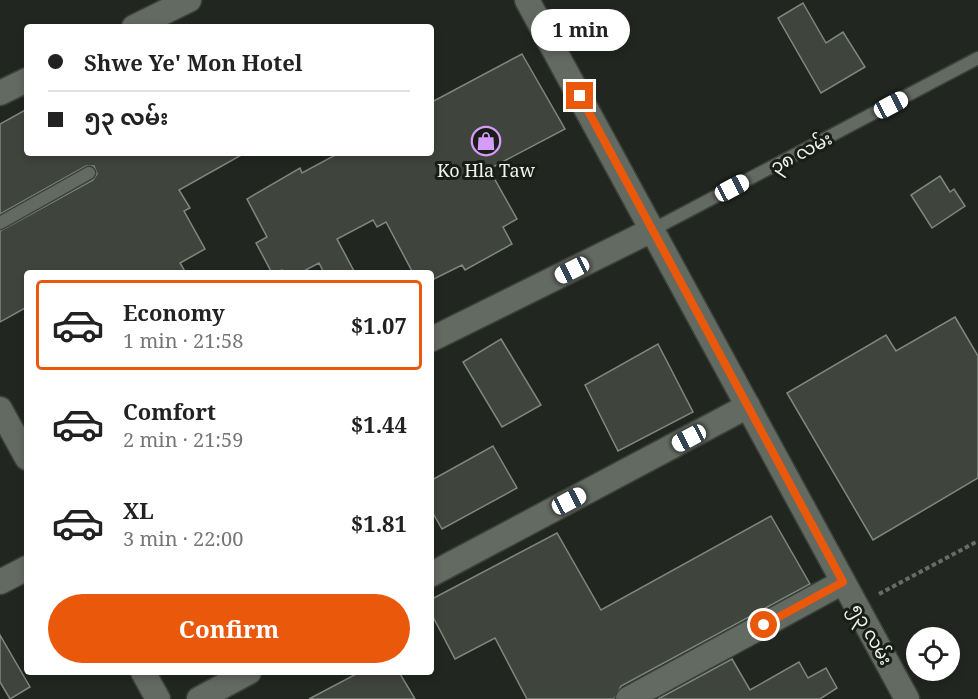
<!DOCTYPE html>
<html lang="en">
<head>
<meta charset="utf-8">
<style>
	:root { --surface:#fff; --page:#f2f2f2; --text:#222; --muted:#767676; --line:#e0e0e0; --accent:#ea580c }
	body { margin:0; font-family:"Noto Serif","Noto Sans Myanmar",serif; background:var(--page); color:var(--text); height:100vh; display:flex; flex-direction:column; font-size:22px; white-space:nowrap }
	* { box-sizing:border-box; margin:0 }
	p { font-size:20px; color:var(--muted) }
	.icon { flex:none; width:33px; height:33px; fill:none; stroke:currentColor; stroke-width:2; stroke-linecap:round; stroke-linejoin:round }
	.map { position:relative; flex:1; overflow:hidden }
	.drawer { position:absolute; left:24px; top:270px; width:410px; height:405px; display:flex; flex-direction:column; background:var(--surface); border-radius:6px; box-shadow:0 3px 9px #0003 }
	.drawer>* { flex:none }
	.top-card { position:absolute; left:24px; top:24px; width:410px; height:132px; border-radius:6px; box-shadow:0 3px 9px #0003; display:grid; align-content:center; height:132px; padding:0 24px; background:var(--surface) }
	.buttons { position:absolute; left:906px; top:627px; display:grid; gap:12px }
	.buttons a { display:grid; place-items:center; width:54px; height:54px; border-radius:50%; background:var(--surface); box-shadow:0 3px 9px #0003; font-size:30px }
	.end { position:absolute; width:27px; height:27px; margin:-14px; border:8px solid #ea580c; background:#fff; box-shadow:0 0 0 3px #fff }
	.from { border-radius:50% }
	.bubble { position:absolute; height:42px; border-radius:21px; background:var(--surface); box-shadow:0 3px 9px #0003; font-size:20px; font-weight:700; line-height:42px; text-align:center }
	.car { position:absolute; width:18px; height:36px; margin:-18px -9px; border-radius:8px; box-shadow:0 0 4px 2px #0007; background:linear-gradient(#fff 24%,#345 0 40%,#fff 0 76%,#345 0 86%,#fff 0) }
	.top-card b { display:flex; align-items:center; gap:21px; height:57px; font-size:22px }
	.top-card b+b { border-top:2px solid var(--line) }
	.top-card i { width:15px; height:15px; background:var(--text) }
	ul { padding:10px 0 0; list-style:none }
	li { display:flex; align-items:center; gap:18px; height:90px; margin:0 12px 9px; padding:0 12px; border:3px solid transparent; border-radius:6px }
	li div { flex:1 }
	li b { display:block; font-size:22px }
	li em { font-style:normal; font-weight:700 }
	li.selected { border-color:var(--accent) }
	li>.icon { width:54px; height:54px; stroke-width:1.5 }
	.action { display:flex; gap:12px; margin-top:auto; padding:12px 24px }
	.action a { flex:1; height:69px; border-radius:36px; background:var(--accent); color:#fff; font-size:24px; font-weight:700; line-height:69px; text-align:center }
	.map>svg:first-child { display:block }
	.building { fill:#3f453d; stroke:#80877e; stroke-width:1.5 }
	.lines { fill:none; stroke-linecap:round; stroke-linejoin:round }
	.lane-casing { stroke:#3c413b; stroke-width:15 }
	.street-casing { stroke:#3c413b; stroke-width:27 }
	.path { stroke:#676d66; stroke-width:4; stroke-dasharray:4.5 3; stroke-linecap:butt }
	.lane { stroke:#636a62; stroke-width:12 }
	.street { stroke:#636a62; stroke-width:24 }
	.route { stroke:#ea580c; stroke-width:8 }
	.labels { text-anchor:middle; dominant-baseline:central; stroke-width:6; stroke-linejoin:round; paint-order:stroke }
	.street-label { font-size:18px; fill:#eff3ee; stroke:#181d16 }
	.poi-label { font-size:18px; fill:#eff3ee; stroke:#181d16 }
</style>
</head>
<body>
<div class="map">
<svg width="978" height="699" viewBox="0 0 978 699">
	<rect width="100%" height="100%" fill="#212720"/>
	<g class="building">
		<polygon points="803,3 826,43 843,32 865,67 821,93 778,18"/>
		<polygon points="522,54 565,129 489,169 517,219 503,227 512,244 465,270 462,265 430,281 430,273 413,273 386,222 377,227 373,220 337,239 355,273 324,273 319,263 300,273 288,273 282,270 272,273 256,243 267,237 247,199 300,168 302,173 339,153 430,153 430,103"/>
		<polygon points="27,109 27,153 245,153 179,190 190,208 184,211 205,249 180,263 186,273 27,273 27,307 0,322 0,231 93,180 97,174 94,166 86,166 0,214 0,124"/>
		<polygon points="940,176 950,192 954,189 965,206 932,228 911,195"/>
		<polygon points="955,317 978,356 978,478 873,540 787,393 886,335 896,351"/>
		<polygon points="501,339 541,405 502,427 463,362"/>
		<polygon points="658,344 693,412 618,451 585,385"/>
		<polygon points="493,446 517,488 442,529 430,508 430,481"/>
		<polygon points="771,516 810,584 621,686 614,699 527,699 495,638 455,659 430,611 430,600 557,533 601,610"/>
		<polygon points="0,635 30,687 10,699 0,682"/>
		<polygon points="732,659 750,690 799,662 808,678 826,668 837,688 820,699 658,699"/>
		<polygon points="360,672 399,672 415,699 309,699"/>
	</g>
	<g class="lines">
		<g class="lane-casing">
			<g id="lane">
				<polyline points="0,223 89,173"/>
				<polyline points="652,230 978,58"/>
			</g>
		</g>
		<g class="street-casing">
			<g id="street">
				<polyline points="527,0 907,699"/>
				<polyline points="134,27 189,0"/>
				<polyline points="0,93 27,80"/>
				<polyline points="430,340 652,230"/>
				<polyline points="0,409 27,458"/>
				<polyline points="430,575 748,406"/>
				<polyline points="0,582 27,568"/>
				<polyline points="143,672 158,699"/>
				<polyline points="199,699 249,672"/>
				<polyline points="628,699 843,582"/>
			</g>
		</g>
		<polyline class="path" points="879,594 978,541"/>
		<use href="#lane" class="lane"/>
		<use href="#street" class="street"/>
	</g>
	<g class="lines">
		<polyline class="route" points="580,96 843,582 764,625"/>
	</g>
	<defs>
		<g id="shop-ring" transform="scale(1.5)"><circle r="9.5" fill="#181d16" stroke="#d59cfb" stroke-width="1.5"/><path d="M-5-2.5h2.3a2.7 3.5 0 0 1 5.4 0H5L5.5 6h-11ZM-1.5-2.5h3a1.5 2.3 0 0 0-3 0Z" fill="#d59cfb"/></g>
	</defs>
	<g fill-rule="evenodd">
		<use href="#shop-ring" x="486" y="141"/>
	</g>
	<g class="labels">
		<g class="street-label">
			<text transform="translate(801 152) rotate(-28)">၃၈ လမ်း</text>
			<text transform="translate(872 634) rotate(61)">၅၃ လမ်း</text>
		</g>
		<g class="poi-label">
			<text x="486" y="170">Ko Hla Taw</text>
		</g>
	</g>
</svg>
<div class="buttons">
<a><svg class="icon" aria-label="locate" viewBox="0 0 24 24"><circle cx="12" cy="12" r="6"/><path d="M12 2v4M12 18v4M2 12h4M18 12h4"/></svg></a>
</div>
<i class="end from" style="left:764px;top:625px"></i>
<i class="end" style="left:580px;top:96px"></i>
<div class="bubble" style="left:531px;top:9px;width:99px">1 min</div>
<i class="car" style="left:891px;top:105px;rotate:62deg"></i>
<i class="car" style="left:732px;top:188px;rotate:62deg"></i>
<i class="car" style="left:572px;top:270px;rotate:243deg"></i>
<i class="car" style="left:689px;top:438px;rotate:242deg"></i>
<i class="car" style="left:569px;top:501px;rotate:62deg"></i>
<div class="top-card">
<b><i class="from"></i>Shwe Ye' Mon Hotel</b>
<b><i></i>၅၃ လမ်း</b>
</div>
<section class="drawer">
<ul>
<li class="selected"><svg class="icon" aria-label="car" viewBox="0 0 24 24"><path d="M5 17H2v-5l4-1 3-4h7l3 4 3 1v5h-3M9 17h6M6 11h13"/><circle cx="7" cy="17" r="2"/><circle cx="17" cy="17" r="2"/></svg><div><b>Economy</b><p>1 min · 21:58</p></div><em>$1.07</em></li>
<li><svg class="icon" aria-label="car" viewBox="0 0 24 24"><path d="M5 17H2v-5l4-1 3-4h7l3 4 3 1v5h-3M9 17h6M6 11h13"/><circle cx="7" cy="17" r="2"/><circle cx="17" cy="17" r="2"/></svg><div><b>Comfort</b><p>2 min · 21:59</p></div><em>$1.44</em></li>
<li><svg class="icon" aria-label="car" viewBox="0 0 24 24"><path d="M5 17H2v-5l4-1 3-4h7l3 4 3 1v5h-3M9 17h6M6 11h13"/><circle cx="7" cy="17" r="2"/><circle cx="17" cy="17" r="2"/></svg><div><b>XL</b><p>3 min · 22:00</p></div><em>$1.81</em></li>
</ul>
<div class="action"><a>Confirm</a></div>
</section>
</div>
</body>
</html>
